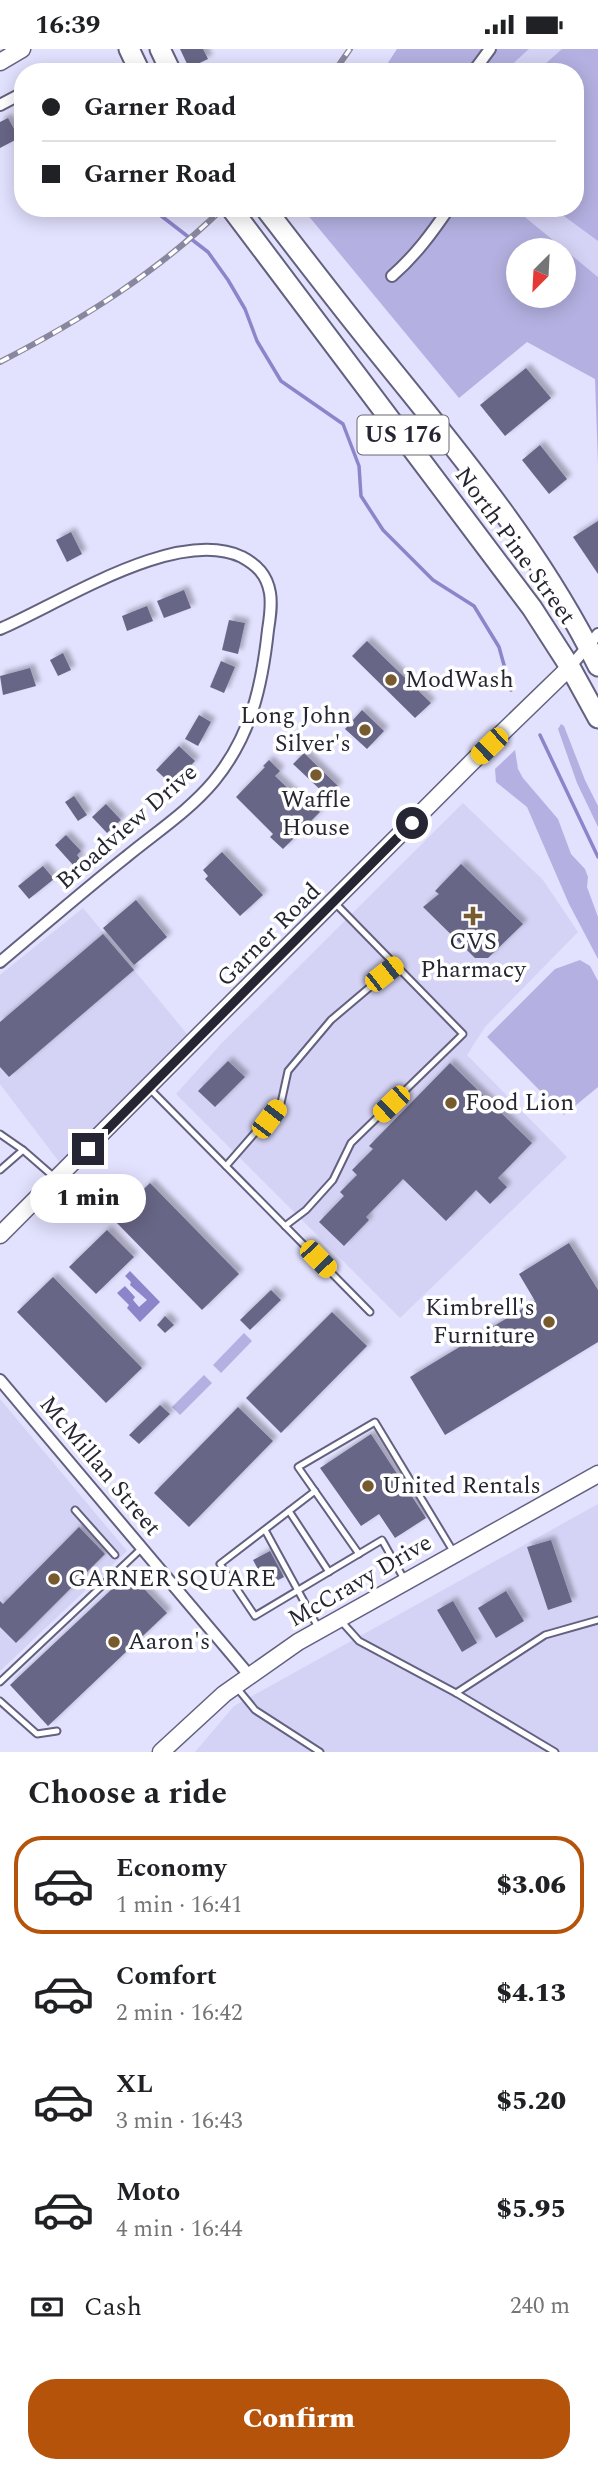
<!DOCTYPE html>
<html lang="en">
<head>
<meta charset="utf-8">
<style>
	:root { --surface:#fff; --page:#f6f6f6; --text:#202124; --muted:#757577; --line:#e0e0e0; --accent:#b45309 }
	body { margin:0; font-family:Spectral,serif; background:var(--page); color:var(--text); height:100vh; display:flex; flex-direction:column; font-size:26px; white-space:nowrap }
	* { box-sizing:border-box; margin:0 }
	p { font-size:23px; color:var(--muted) }
	.icon { flex:none; width:38px; height:38px; fill:none; stroke:currentColor; stroke-width:2; stroke-linecap:round; stroke-linejoin:round }
	.map { position:relative; height:1703px; overflow:hidden }
	.sheet { display:flex; flex-direction:column; background:var(--surface); flex:1 }
	.sheet>* { flex:none }
	.banner { position:absolute; left:14px; top:14px; width:570px; height:154px; border-radius:28px; box-shadow:0 4px 18px #0003; display:grid; align-content:center; height:154px; padding:0 28px; background:var(--surface) }
	.needle { width:46px; rotate:204deg }
	.buttons { position:absolute; left:506px; top:189px; display:grid; gap:14px }
	.buttons a { display:grid; place-items:center; width:70px; height:70px; border-radius:50%; background:var(--surface); box-shadow:0 4px 18px #0003; font-size:35px }
	.end { position:absolute; width:32px; height:32px; margin:-16px; border:9px solid #262533; background:#fff; box-shadow:0 0 0 4px #fff }
	.from { border-radius:50% }
	.bubble { position:absolute; height:49px; border-radius:24px; background:var(--surface); box-shadow:0 4px 18px #0003; font-size:23px; font-weight:800; line-height:49px; text-align:center }
	.car { position:absolute; width:21px; height:42px; margin:-21px -10px; border-radius:9px; box-shadow:0 0 5px 2px #0007; background:linear-gradient(#f5c518 24%,#345 0 40%,#f5c518 0 76%,#345 0 86%,#f5c518 0) }
	.banner b { display:flex; align-items:center; gap:24px; height:66px; font-size:26px }
	.banner b+b { border-top:2px solid var(--line) }
	.banner i { width:18px; height:18px; background:var(--text) }
	ul { padding:0; list-style:none }
	li { display:flex; align-items:center; gap:21px; height:98px; margin:0 14px 10px; padding:0 14px; border:4px solid transparent; border-radius:28px }
	li div { flex:1 }
	li b { display:block; font-size:26px }
	li em { font-style:normal; font-weight:800 }
	li.on { border-color:var(--accent) }
	li>.icon { width:63px; height:63px; stroke-width:1.5 }
	h2 { padding:0 28px; font-size:32px; line-height:84px }
	.pay { display:flex; align-items:center; gap:18px; height:77px; padding:0 28px; font-size:26px }
	.pay p { margin-inline-start:auto }
	.action { display:flex; gap:14px; margin-top:auto; padding:14px 28px }
	.action a { flex:1; height:80px; border-radius:28px; background:var(--accent); color:#fff; font-size:28px; font-weight:800; line-height:80px; text-align:center }
	.status { display:flex; justify-content:space-between; align-items:center; height:49px; padding:0 35px; background:var(--surface); direction:ltr }
	.status svg { height:19px; fill:currentColor }
	.map>svg:first-child { display:block }
	.built { fill:#d5d3f5 }
	.green { fill:#b4b1e2; fill-rule:evenodd }
	.water { fill:#8c85ca }
	.lines { fill:none; stroke-linecap:round; stroke-linejoin:round }
	.stream { stroke:#8c85ca; stroke-width:3.5 }
	.building { fill:#686686; filter:url(#shadow) }
	.lane-casing { stroke:#636180; stroke-width:9 }
	.street-casing { stroke:#636180; stroke-width:14 }
	.secondary-casing { stroke:#636180; stroke-width:19 }
	.highway-casing { stroke:#636180; stroke-width:23 }
	.lane { stroke:#fff; stroke-width:5 }
	.street { stroke:#fff; stroke-width:10 }
	.secondary { stroke:#fff; stroke-width:16 }
	.highway { stroke:#fff; stroke-width:19 }
	.rail-casing { stroke:#88879d; stroke-width:6 }
	.rail { stroke:#fff; stroke-width:3.5; stroke-dasharray:10; stroke-linecap:butt }
	.route { stroke:#262533; stroke-width:9 }
	.poi-dot { fill:#775b2e; stroke:#fff; stroke-width:2.5 }
	.labels { text-anchor:middle; dominant-baseline:central; stroke-width:7; stroke-linejoin:round; paint-order:stroke }
	.shield { fill:#fff; stroke:#676670; stroke-width:2 }
	.shield-label { font-size:23px; font-weight:bold; fill:#262533 }
	.street-label { font-size:24px; fill:#262533; stroke:#fff }
	.poi-label { font-size:24px; fill:#262533; stroke:#fff; text-anchor:start }
</style>
</head>
<body>
<div class="status"><b>16:39</b><svg viewBox="0 0 49 12"><path d="M0 12V9h3v3zM5 12V6h3v6zM10 12V3h3v9zM15 12V0h3v12zM26 1h20v11H26zM47 4h2v5h-2z"/></svg></div>
<div class="map">
<svg width="598" height="1703" viewBox="0 0 598 1703">
	<defs>
		<filter id="shadow"><feDropShadow dx="4.5" dy="-4.5" stdDeviation="2" flood-color="#0004"/></filter>
	</defs>
	<rect width="100%" height="100%" fill="#e2e1fe"/>
	<g class="built">
		<polygon points="529,0 598,0 598,228 514,159 576,159 576,23 504,23"/>
		<polygon points="463,754 543,831 578,883 485,978 467,1006 567,1108 400,1269 176,1045 221,995"/>
		<polygon points="83,859 187,985 60,1114 0,1035 0,926"/>
		<polygon points="0,1350 127,1502 0,1622"/>
		<polygon points="598,1455 598,1703 195,1703 234,1657"/>
	</g>
	<g class="green">
		<polygon points="397,0 529,0 504,23 382,23"/>
		<polygon points="562,0 598,0 598,192 553,159 576,159 576,23 536,23"/>
		<path d="M 302,159 L 514,159 L 598,228 L 598,416 L 595,330 L 527,293 L 459,349 ZM 518,201 L 564,201 L 564,247 L 518,247 Z"/>
		<polygon points="561,675 564,677 585,731 598,757 598,778 577,734 558,680"/>
		<polygon points="515,701 518,720 523,729 558,770 571,805 585,820 588,828 587,838 598,868 598,910 569,855 527,758 496,733 495,720"/>
		<polygon points="580,911 590,917 598,932 598,1038 564,1066 487,988 555,920"/>
		<polygon points="244,1284 252,1292 221,1324 213,1316"/>
		<polygon points="204,1326 212,1334 180,1366 172,1358"/>
	</g>
	<polygon class="water" points="130,1222 160,1253 140,1273 127,1259 129,1256 117,1244 125,1237 135,1248 133,1251 139,1258 147,1251 130,1236 131,1233 125,1227"/>
	<g class="lines">
		<g class="stream">
			<polyline points="60,23 61,21"/>
			<polyline points="151,159 208,203 228,231 245,260 257,292 281,332 343,375 359,417 361,447 383,481 433,531 474,557 499,598 511,641"/>
			<polyline points="540,686 598,808"/>
		</g>
	</g>
	<g class="building">
		<polygon points="180,0 203,0 208,10 189,19"/>
		<polygon points="8,69 19,89 0,99 0,73"/>
		<polygon points="526,319 551,349 505,387 480,356"/>
		<polygon points="540,396 567,430 549,445 522,411"/>
		<polygon points="598,472 598,525 573,488"/>
		<polygon points="71,483 82,505 67,513 56,491"/>
		<polygon points="184,541 191,559 164,569 157,552"/>
		<polygon points="147,557 153,572 127,582 122,567"/>
		<polygon points="229,571 245,574 238,605 222,601"/>
		<polygon points="367,592 431,654 415,669 352,607"/>
		<polygon points="63,604 71,621 58,627 50,611"/>
		<polygon points="221,612 235,618 224,644 210,638"/>
		<polygon points="30,619 36,637 3,646 0,627"/>
		<polygon points="362,661 384,682 367,700 345,680"/>
		<polygon points="199,666 211,673 198,697 185,690"/>
		<polygon points="179,697 195,712 172,736 156,721"/>
		<polygon points="304,704 338,737 328,748 293,715"/>
		<polygon points="269,711 280,722 275,727 303,754 307,750 320,763 283,800 270,788 273,785 236,748 265,718 263,717"/>
		<polygon points="74,747 87,766 78,772 65,753"/>
		<polygon points="106,755 121,771 107,784 92,768"/>
		<polygon points="66,786 81,802 77,806 80,810 73,816 55,796"/>
		<polygon points="222,803 263,846 240,867 205,830 208,827 203,821"/>
		<polygon points="461,815 523,875 488,909 475,909 423,858 439,845 435,842"/>
		<polygon points="43,817 54,830 29,850 18,837"/>
		<polygon points="136,851 167,888 134,916 103,879"/>
		<polygon points="103,885 134,921 9,1028 0,1018 0,973"/>
		<polygon points="228,1012 245,1028 215,1058 198,1042"/>
		<polygon points="450,1014 532,1094 498,1129 507,1138 490,1155 476,1141 446,1172 403,1130 366,1168 369,1171 344,1197 319,1173 344,1147 340,1143 357,1126 352,1121 373,1100 369,1097"/>
		<polygon points="150,1134 239,1225 202,1261 113,1170"/>
		<polygon points="107,1181 134,1208 96,1245 69,1218"/>
		<polygon points="569,1194 598,1241 598,1293 445,1386 410,1328 535,1252 519,1225"/>
		<polygon points="53,1228 142,1319 106,1354 17,1263"/>
		<polygon points="271,1241 281,1251 250,1281 240,1271"/>
		<polygon points="332,1263 367,1297 281,1384 246,1349"/>
		<polygon points="165,1267 174,1276 165,1284 157,1276"/>
		<polygon points="160,1356 170,1365 139,1395 129,1386"/>
		<polygon points="238,1358 273,1392 189,1478 154,1444"/>
		<polygon points="371,1385 426,1469 395,1489 379,1465 361,1477 320,1419"/>
		<polygon points="79,1478 105,1505 16,1594 0,1578 0,1552 3,1555"/>
		<polygon points="551,1491 572,1553 548,1561 527,1498"/>
		<polygon points="270,1502 284,1528 267,1537 253,1511"/>
		<polygon points="129,1524 167,1564 48,1677 10,1636"/>
		<polygon points="506,1542 524,1572 496,1589 478,1559"/>
		<polygon points="453,1552 477,1594 462,1603 437,1561"/>
	</g>
	<g class="lines">
		<g class="lane-casing">
			<g id="lane">
				<polyline points="149,1039 370,1263"/>
				<polyline points="0,1085 23,1101"/>
				<polyline points="226,1117 281,1054 288,1022 331,971 396,916"/>
				<polyline points="0,1121 23,1101 54,1128"/>
				<polyline points="285,1177 306,1161 333,1131 351,1094 463,985 334,853"/>
				<polyline points="315,1442 220,1515 255,1567 382,1491 404,1530"/>
				<polyline points="75,1461 115,1506"/>
				<polyline points="289,1462 329,1523"/>
				<polyline points="265,1481 319,1580"/>
				<polyline points="359,1505 298,1418 375,1373 453,1502"/>
				<polyline points="341,1572 359,1592 456,1644 555,1703"/>
				<polyline points="0,1633 142,1499"/>
				<polyline points="237,1639 255,1661 320,1703"/>
				<polyline points="456,1644 545,1586 598,1571"/>
				<polyline points="0,1652 37,1685 57,1682"/>
			</g>
		</g>
		<g class="street-casing">
			<g id="street">
				<polyline points="473,23 490,0"/>
				<polyline points="0,56 19,46"/>
				<path d="M 392,227 C 415,207 432,184 449,159"/>
				<path d="M 0,580 C 61,554 177,477 242,508 C 257,516 267,526 270,544 C 272,556 270,568 268,581 C 262,637 251,687 214,732 C 189,762 155,784 126,808 C 83,842 42,878 0,913"/>
				<polyline points="570,618 598,585"/>
				<polyline points="0,1331 249,1626"/>
			</g>
		</g>
		<g class="secondary-casing">
			<g id="secondary">
				<polyline points="0,13 22,0"/>
				<polyline points="0,1186 475,710 570,618"/>
				<polyline points="161,1703 224,1645 298,1593 598,1425"/>
			</g>
		</g>
		<g class="highway-casing">
			<g id="highway">
				<polyline points="129,0 140,23"/>
				<polyline points="160,0 171,23"/>
				<polyline points="231,159 532,559 570,618 598,669"/>
				<path d="M 265,159 C 302,207 338,254 376,301 C 457,401 541,501 598,617"/>
			</g>
		</g>
		<use href="#lane" class="lane"/>
		<use href="#street" class="street"/>
		<use href="#secondary" class="secondary"/>
		<use href="#highway" class="highway"/>
		<g class="rail-casing">
			<g id="rail">
				<polyline points="334,23 350,0"/>
				<path d="M 0,313 C 81,271 157,224 223,159"/>
			</g>
		</g>
		<use href="#rail" class="rail"/>
	</g>
	<g class="lines">
		<polyline class="route" points="88,1100 412,774"/>
	</g>
	<g class="poi-dot">
		<circle cx="391" cy="631" r="7"/>
		<circle cx="365" cy="681" r="7"/>
		<circle cx="316" cy="726" r="7"/>
		<path d="M469.5 856.5h7v7h7v7h-7v7h-7v-7h-7v-7h7z"/>
		<circle cx="451" cy="1054" r="7"/>
		<circle cx="549" cy="1273" r="7"/>
		<circle cx="368" cy="1437" r="7"/>
		<circle cx="54" cy="1530" r="7"/>
		<circle cx="114" cy="1593" r="7"/>
	</g>
	<g class="labels">
		<rect class="shield" x="357.5" y="366.5" width="91" height="39" rx="5"/>
		<g class="shield-label">
			<text x="403" y="386">US 176</text>
		</g>
		<g class="street-label">
			<text transform="translate(515 497) rotate(54)">North Pine Street</text>
			<text transform="translate(127 778) rotate(-41)">Broadview Drive</text>
			<text transform="translate(269 886) rotate(-45)">Garner Road</text>
			<text transform="translate(100 1417) rotate(50)">McMillan Street</text>
			<text transform="translate(360 1532) rotate(-30)">McCravy Drive</text>
		</g>
		<g class="poi-label">
			<text x="405" y="631">ModWash</text>
			<text x="351" y="667" text-anchor="end">Long John<tspan x="351" dy="28">Silver's</tspan></text>
			<text x="316" y="751" text-anchor="middle">Waffle<tspan x="316" dy="28">House</tspan></text>
			<text x="473" y="893" text-anchor="middle">CVS<tspan x="473" dy="28">Pharmacy</tspan></text>
			<text x="465" y="1054">Food Lion</text>
			<text x="535" y="1259" text-anchor="end">Kimbrell's<tspan x="535" dy="28">Furniture</tspan></text>
			<text x="382" y="1437">United Rentals</text>
			<text x="68" y="1530">GARNER SQUARE</text>
			<text x="128" y="1593">Aaron's</text>
		</g>
	</g>
</svg>
<div class="buttons">
<a><svg class="needle" viewBox="-14 -14 28 28"><path d="M0-13l5 13h-10z" fill="#e53935"/><path d="M0 13l5-13h-10z" fill="#757577"/></svg></a>
</div>
<i class="end from" style="left:412px;top:774px"></i>
<i class="end" style="left:88px;top:1100px"></i>
<div class="bubble" style="left:30px;top:1125px;width:116px">1 min</div>
<i class="car" style="left:489px;top:697px;rotate:226deg"></i>
<i class="car" style="left:384px;top:925px;rotate:52deg"></i>
<i class="car" style="left:391px;top:1055px;rotate:226deg"></i>
<i class="car" style="left:269px;top:1070px;rotate:37deg"></i>
<i class="car" style="left:318px;top:1210px;rotate:136deg"></i>
<div class="banner">
<b><i class="from"></i>Garner Road</b>
<b><i></i>Garner Road</b>
</div>
</div>
<section class="sheet">
<h2>Choose a ride</h2>
<ul>
<li class="on"><svg class="icon" aria-label="car" viewBox="0 0 24 24"><path d="M5 17H2v-5l4-1 3-4h7l3 4 3 1v5h-3M9 17h6M6 11h13"/><circle cx="7" cy="17" r="2"/><circle cx="17" cy="17" r="2"/></svg><div><b>Economy</b><p>1 min · 16:41</p></div><em>$3.06</em></li>
<li><svg class="icon" aria-label="car" viewBox="0 0 24 24"><path d="M5 17H2v-5l4-1 3-4h7l3 4 3 1v5h-3M9 17h6M6 11h13"/><circle cx="7" cy="17" r="2"/><circle cx="17" cy="17" r="2"/></svg><div><b>Comfort</b><p>2 min · 16:42</p></div><em>$4.13</em></li>
<li><svg class="icon" aria-label="car" viewBox="0 0 24 24"><path d="M5 17H2v-5l4-1 3-4h7l3 4 3 1v5h-3M9 17h6M6 11h13"/><circle cx="7" cy="17" r="2"/><circle cx="17" cy="17" r="2"/></svg><div><b>XL</b><p>3 min · 16:43</p></div><em>$5.20</em></li>
<li><svg class="icon" aria-label="car" viewBox="0 0 24 24"><path d="M5 17H2v-5l4-1 3-4h7l3 4 3 1v5h-3M9 17h6M6 11h13"/><circle cx="7" cy="17" r="2"/><circle cx="17" cy="17" r="2"/></svg><div><b>Moto</b><p>4 min · 16:44</p></div><em>$5.95</em></li>
</ul>
<div class="pay"><svg class="icon" aria-label="cash" viewBox="0 0 24 24"><path d="M3 7h18v10H3z"/><circle cx="12" cy="12" r="2"/></svg>Cash<p>240 m</p></div>
<div class="action"><a>Confirm</a></div>
</section>
</body>
</html>
